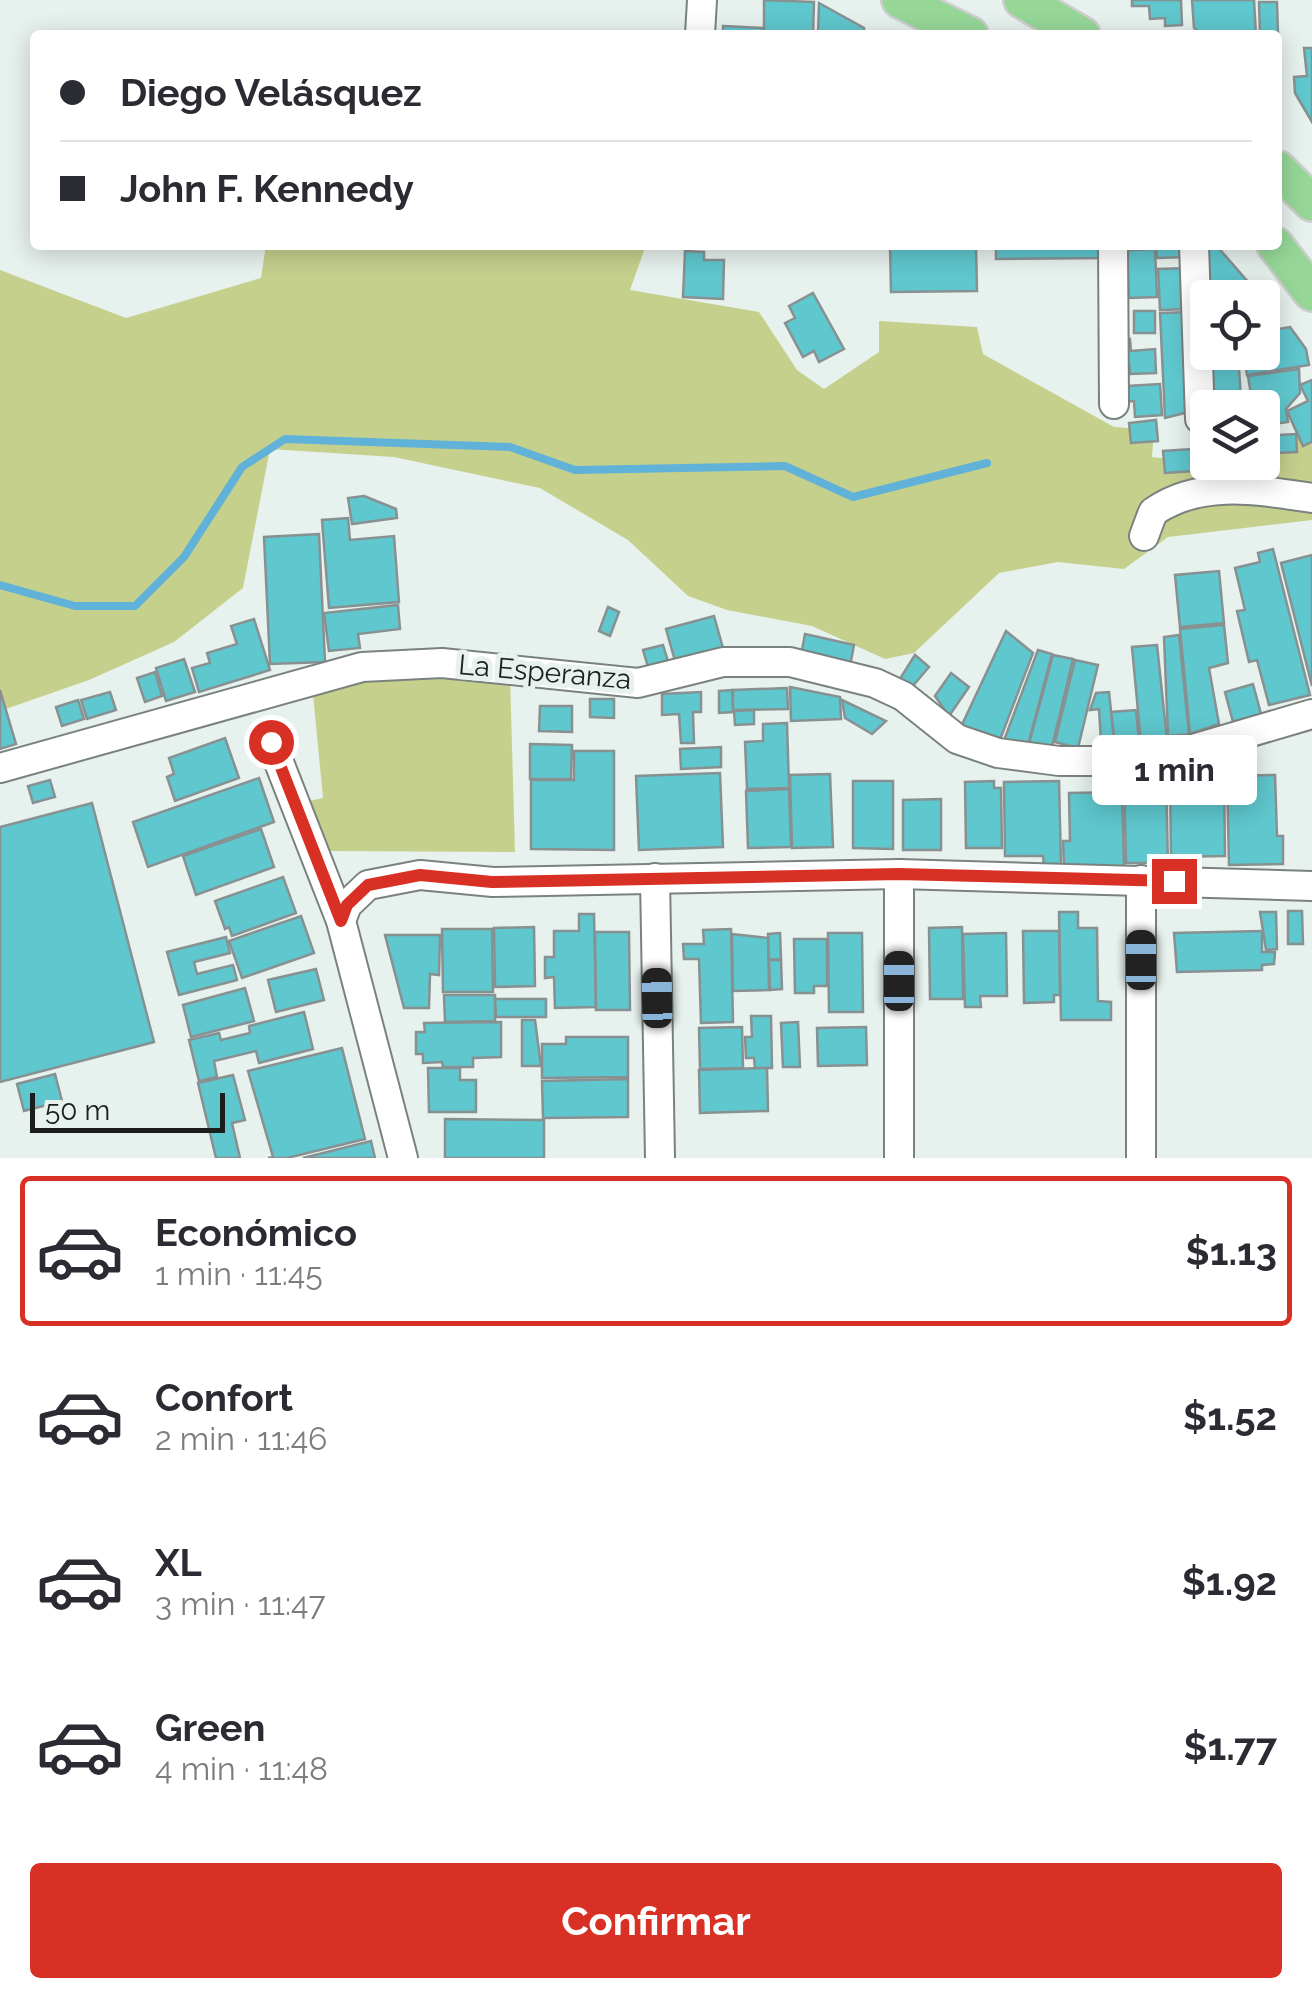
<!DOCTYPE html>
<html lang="es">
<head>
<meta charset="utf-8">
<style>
	:root { --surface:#fff; --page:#f2f2f3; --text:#2b2b33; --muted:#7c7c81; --line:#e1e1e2; --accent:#d93025 }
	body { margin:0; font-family:Raleway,sans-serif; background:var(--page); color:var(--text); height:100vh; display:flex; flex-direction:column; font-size:38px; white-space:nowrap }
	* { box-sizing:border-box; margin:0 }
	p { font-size:32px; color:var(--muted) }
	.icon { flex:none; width:55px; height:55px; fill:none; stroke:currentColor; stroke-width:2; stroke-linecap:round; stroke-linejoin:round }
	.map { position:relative; height:1158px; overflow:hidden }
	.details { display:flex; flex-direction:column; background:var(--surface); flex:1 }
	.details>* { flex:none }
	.hud { position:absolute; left:30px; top:30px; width:1252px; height:220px; border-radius:10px; box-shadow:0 5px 25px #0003; display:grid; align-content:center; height:220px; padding:0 30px; background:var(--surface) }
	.controls { position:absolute; left:1190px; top:280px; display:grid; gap:20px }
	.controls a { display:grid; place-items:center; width:90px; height:90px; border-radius:10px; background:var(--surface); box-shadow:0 5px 25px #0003; font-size:50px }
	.scale { position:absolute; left:30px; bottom:25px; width:195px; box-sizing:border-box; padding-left:10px; border:5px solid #1b1e1d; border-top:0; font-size:28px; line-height:35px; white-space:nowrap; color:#1b1e1d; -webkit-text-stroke:8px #e7f1ed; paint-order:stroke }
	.end { position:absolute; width:45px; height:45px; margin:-22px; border:12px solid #d93025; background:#fff; box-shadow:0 0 0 5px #fff }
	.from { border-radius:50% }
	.bubble { position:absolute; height:70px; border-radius:10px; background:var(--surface); box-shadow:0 5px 25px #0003; font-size:32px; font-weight:700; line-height:70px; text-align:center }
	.car { position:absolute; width:30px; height:60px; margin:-30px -15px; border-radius:12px; box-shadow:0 0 8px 2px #0007; background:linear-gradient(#222 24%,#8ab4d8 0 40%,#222 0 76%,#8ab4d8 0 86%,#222 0) }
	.hud b { display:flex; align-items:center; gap:35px; height:95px; font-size:38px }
	.hud b+b { border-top:2px solid var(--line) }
	.hud i { width:25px; height:25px; background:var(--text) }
	ul { padding:18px 0 0; list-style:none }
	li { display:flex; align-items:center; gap:30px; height:150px; margin:0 20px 15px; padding:0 10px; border:5px solid transparent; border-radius:10px }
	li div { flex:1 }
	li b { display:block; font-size:38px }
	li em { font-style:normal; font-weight:700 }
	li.current { border-color:var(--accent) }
	li>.icon { width:90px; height:90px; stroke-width:1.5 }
	.primary-button { display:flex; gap:20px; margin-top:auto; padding:20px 30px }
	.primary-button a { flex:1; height:115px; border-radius:10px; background:var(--accent); color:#fff; font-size:40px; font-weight:700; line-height:115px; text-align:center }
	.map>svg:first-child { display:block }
	.green { fill:#c6d08d }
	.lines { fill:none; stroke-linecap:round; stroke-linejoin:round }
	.stream { stroke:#61b2d8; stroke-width:8 }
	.building { fill:#5fc7ce; stroke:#889192; stroke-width:2.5 }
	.minor-casing { stroke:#7a827f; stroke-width:32 }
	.major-casing { stroke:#cdcecd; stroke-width:40 }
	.minor { stroke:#fff; stroke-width:28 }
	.major { stroke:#96d798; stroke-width:35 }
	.route { stroke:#d93025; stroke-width:12 }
	.labels { text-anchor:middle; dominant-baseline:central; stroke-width:10; stroke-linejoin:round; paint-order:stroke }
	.street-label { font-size:28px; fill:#1b1e1d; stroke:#e7f1ed }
</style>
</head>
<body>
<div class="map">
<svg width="1312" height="1158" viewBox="0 0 1312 1158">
	<rect width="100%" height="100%" fill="#e7f1ed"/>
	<g class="green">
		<polygon points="266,245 646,245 630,290 759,312 797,370 824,389 879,352 879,321 977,327 983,354 1114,427 1154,430 1152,457 1253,469 1275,457 1279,438 1312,433 1312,520 1168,537 1124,569 1058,562 999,573 914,653 885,659 812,626 727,610 688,596 628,540 540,488 394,457 270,449 243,588 174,642 89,680 0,711 0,270 126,318 261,278"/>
		<polygon points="380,675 510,675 515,852 330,851 309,801 323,798 312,684"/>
	</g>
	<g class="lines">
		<polyline class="stream" points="0,585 75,606 135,606 184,557 242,467 285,439 510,447 575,470 785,466 853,497 987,463"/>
	</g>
	<g class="building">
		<polygon points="764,0 814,2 813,35 764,35"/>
		<polygon points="1132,0 1181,0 1182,25 1165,26 1165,18 1150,19 1149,6 1132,6"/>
		<polygon points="1192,0 1254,0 1256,35 1202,35 1194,28"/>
		<polygon points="1259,2 1277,2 1280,95 1278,35 1260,35"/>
		<polygon points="819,3 864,28 864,35 818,35"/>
		<polygon points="723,26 764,28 764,35 723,35"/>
		<polygon points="1304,48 1312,48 1312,122 1295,93 1294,77 1307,76"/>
		<polygon points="890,245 976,245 977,291 891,292"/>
		<polygon points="996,245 1107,245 1108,258 996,259"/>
		<polygon points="1156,245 1187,245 1188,257 1157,258"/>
		<polygon points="1202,245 1216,245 1262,298 1208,298"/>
		<polygon points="1155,249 1157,297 1129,298 1128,279 1118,280 1116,251"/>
		<polygon points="685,251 704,252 704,260 724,260 723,299 683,297"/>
		<polygon points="1187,268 1189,309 1160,310 1158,269"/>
		<polygon points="813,293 844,349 819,362 814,351 803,357 785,323 795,318 789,306"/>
		<rect x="1134" y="311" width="21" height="22"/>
		<polygon points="1189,312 1193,411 1165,418 1160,313"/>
		<polygon points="1290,327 1306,349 1309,365 1247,375 1243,352 1262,352 1262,332"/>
		<polygon points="1130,339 1131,351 1155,349 1156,373 1130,374 1129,364 1124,365 1123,340"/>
		<polygon points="1208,352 1238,352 1241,399 1227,400 1227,408 1208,408"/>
		<polygon points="1299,369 1300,393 1286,409 1288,422 1266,425 1262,430 1262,408 1253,408 1248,376"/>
		<polygon points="1312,380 1312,442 1303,446 1287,411 1308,401 1300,385"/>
		<polygon points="1160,384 1162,415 1135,417 1134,401 1122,402 1127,386"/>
		<polygon points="1156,420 1158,441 1131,443 1129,423"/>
		<polygon points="1296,434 1297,452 1275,453 1277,477 1257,478 1256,462 1262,462 1262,436"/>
		<polygon points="1208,448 1209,470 1165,473 1163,451"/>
		<polygon points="364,496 396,509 397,518 352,524 348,498"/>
		<polygon points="348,518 350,540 394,536 399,602 329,608 322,520"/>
		<polygon points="319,534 325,662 270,664 264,537"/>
		<polygon points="1273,549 1310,695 1269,705 1257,660 1249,662 1237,611 1245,610 1235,568 1260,562 1258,553"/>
		<polygon points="1312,555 1312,686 1281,563"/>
		<polygon points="1219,571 1224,623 1180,627 1175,575"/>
		<polygon points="398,605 400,629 358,634 360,648 329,651 324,613"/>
		<polygon points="608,607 619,612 610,636 599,631"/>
		<polygon points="714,616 725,655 677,668 666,629"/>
		<polygon points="254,619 270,670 199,692 192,668 210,663 207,653 237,644 231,626"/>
		<polygon points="1224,625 1228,663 1209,668 1219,724 1190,734 1180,629"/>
		<polygon points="1006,631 1033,653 998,745 959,731"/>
		<polygon points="805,634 854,645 850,666 801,655"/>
		<polygon points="1179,635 1189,734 1168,736 1164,637"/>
		<polygon points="663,645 670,668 650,674 643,650"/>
		<polygon points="1157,645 1167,740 1141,743 1132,647"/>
		<polygon points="1038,650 1052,654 1028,745 1003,743"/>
		<polygon points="915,655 929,667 906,694 896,685"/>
		<polygon points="1053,655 1073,659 1052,747 1029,744"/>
		<polygon points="184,659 195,692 166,701 156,668"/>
		<polygon points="1075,660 1098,665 1078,748 1055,742"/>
		<polygon points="155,672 162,696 145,702 137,678"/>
		<polygon points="951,673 969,687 949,716 935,696"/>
		<polygon points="1253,684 1261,714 1233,722 1225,692"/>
		<polygon points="790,687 840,697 841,719 791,721"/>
		<polygon points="787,688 788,709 733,710 733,690"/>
		<polygon points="0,690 16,744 0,749"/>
		<polygon points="732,690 733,712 719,713 719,691"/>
		<polygon points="110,692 116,710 87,719 81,700"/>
		<polygon points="701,692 701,712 693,712 694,743 681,743 679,714 662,715 662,694"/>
		<polygon points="1109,692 1114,740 1101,741 1099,709 1090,710 1096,693"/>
		<polygon points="590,699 614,699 614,718 590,717"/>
		<polygon points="78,700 84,719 62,726 56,707"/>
		<polygon points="842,700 886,721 872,734 845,718"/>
		<polygon points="540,706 572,706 572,732 539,731"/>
		<polygon points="754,710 754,724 735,725 734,711"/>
		<polygon points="1136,710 1139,742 1115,744 1111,712"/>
		<polygon points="787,723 789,788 747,789 745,742 763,741 763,724"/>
		<polygon points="225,738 239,778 175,801 167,777 174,774 169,758"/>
		<polygon points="530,744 572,745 571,779 530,779"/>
		<polygon points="721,747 721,767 681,769 680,749"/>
		<polygon points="574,751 614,751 614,850 531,849 531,780 574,780"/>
		<polygon points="720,773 723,847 639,850 636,776"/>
		<polygon points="830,774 833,847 792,848 790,775"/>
		<polygon points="1275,775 1277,836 1283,836 1283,864 1229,865 1227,776"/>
		<polygon points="1224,777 1225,856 1171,857 1170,778"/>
		<polygon points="259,778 274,822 148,867 133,822"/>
		<polygon points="1166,779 1168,863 1126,863 1124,780"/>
		<polygon points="50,780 55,797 33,803 28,786"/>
		<polygon points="853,781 893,781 893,849 853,848"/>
		<polygon points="994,781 994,788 1001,788 1002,848 966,848 965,782"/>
		<polygon points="1059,781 1061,866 1044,867 1043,856 1005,856 1004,782"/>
		<polygon points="789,789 791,847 748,848 746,791"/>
		<polygon points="1122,792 1124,866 1064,867 1063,841 1070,841 1069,793"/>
		<polygon points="941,799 941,850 903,850 903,800"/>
		<polygon points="92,803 154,1042 0,1082 0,827"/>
		<polygon points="261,829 274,867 196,895 183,856"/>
		<polygon points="283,877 296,913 232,936 229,927 225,929 215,901"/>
		<polygon points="1288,911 1302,911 1303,944 1288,944"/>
		<polygon points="1059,912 1078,912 1078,928 1097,928 1098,1001 1111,1002 1111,1020 1061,1020"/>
		<polygon points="1260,912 1276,912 1277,949 1266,950"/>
		<polygon points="579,914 594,914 596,1007 555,1008 554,977 545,978 545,957 554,957 554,931 579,931"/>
		<polygon points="301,916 314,953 242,978 229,941"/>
		<polygon points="534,927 535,986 495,987 494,928"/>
		<polygon points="962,927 963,999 930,999 929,928"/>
		<polygon points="442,929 492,929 493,992 443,992"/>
		<polygon points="731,929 733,1022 701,1023 699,959 684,959 683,944 704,944 703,930"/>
		<polygon points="1023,931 1059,931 1060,995 1054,995 1054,1002 1024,1003"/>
		<polygon points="1262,931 1262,952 1275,952 1274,964 1262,965 1262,970 1177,972 1174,933"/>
		<polygon points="595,932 629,932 630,1010 596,1010"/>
		<polygon points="780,933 781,959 769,960 768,934"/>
		<polygon points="828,933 862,933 863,1012 829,1012"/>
		<polygon points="1006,933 1007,996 980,996 981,1007 965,1007 963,934"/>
		<polygon points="732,934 768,938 769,990 733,991"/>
		<polygon points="385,935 440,935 439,975 430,974 429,1008 404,1008"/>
		<polygon points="226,937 230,953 194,962 197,974 233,965 237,980 179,995 167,952"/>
		<polygon points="794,939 827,939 827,986 814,986 814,993 795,993"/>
		<polygon points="769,960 781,960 782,989 770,990"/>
		<polygon points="316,969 324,1000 276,1012 268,980"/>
		<polygon points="245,988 254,1021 191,1037 183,1005"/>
		<polygon points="444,995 495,995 495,1021 445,1022"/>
		<polygon points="495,999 546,999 546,1017 496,1017"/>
		<polygon points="304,1012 313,1049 259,1063 256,1051 214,1061 217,1077 199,1081 189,1040 219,1033 221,1040 250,1033 249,1026"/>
		<polygon points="751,1016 771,1016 772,1068 755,1068 754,1058 746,1058 745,1037 752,1037"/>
		<polygon points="522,1020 535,1020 541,1066 522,1066"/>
		<polygon points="501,1022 501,1057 473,1058 473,1067 443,1067 442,1062 423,1063 423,1054 416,1054 416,1032 425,1032 424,1023"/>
		<polygon points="798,1022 800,1067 783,1067 781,1023"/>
		<polygon points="742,1027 743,1068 700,1069 699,1028"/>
		<polygon points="866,1027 867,1065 818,1066 817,1028"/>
		<polygon points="566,1037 628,1037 628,1077 542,1078 542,1044 566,1044"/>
		<polygon points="342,1048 365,1139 287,1158 268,1158 273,1157 248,1071"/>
		<polygon points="428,1068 460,1068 460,1080 476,1080 476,1112 429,1112"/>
		<polygon points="767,1068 768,1111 700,1113 699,1070"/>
		<polygon points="55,1074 62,1101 24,1111 17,1084"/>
		<polygon points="233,1075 245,1120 232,1123 240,1158 216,1158 198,1083"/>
		<polygon points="628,1079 628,1117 543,1118 542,1081"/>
		<polygon points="445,1119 544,1120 544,1158 445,1158"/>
		<polygon points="371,1141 375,1158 303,1158"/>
	</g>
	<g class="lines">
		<g class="minor-casing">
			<g id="minor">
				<polyline points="700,35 702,0"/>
				<polyline points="1113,245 1114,404"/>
				<polyline points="1194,245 1200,419"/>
				<path d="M 1144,536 L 1153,512 C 1200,479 1258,490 1312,498"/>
				<polyline points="271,742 341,921 403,1158"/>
				<polyline points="0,768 362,667 442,663 638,683 723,662 790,662 875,683 903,696 957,739 998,753 1059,761 1121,761 1176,754 1312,714"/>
				<polyline points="899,874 899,1158"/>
				<polyline points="655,878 660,1158"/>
				<polyline points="341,921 347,905 368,885 420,875 493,882 899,874 1312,886"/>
				<polyline points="1141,1158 1141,880"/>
			</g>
		</g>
		<g class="major-casing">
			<g id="major">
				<polyline points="900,0 970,35"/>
				<polyline points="1022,0 1082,35"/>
				<polyline points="1278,169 1312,203"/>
				<polyline points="1275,245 1312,293"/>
			</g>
		</g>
		<use href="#minor" class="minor"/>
		<use href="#major" class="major"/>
	</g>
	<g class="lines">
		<polyline class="route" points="271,742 341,921 347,905 368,885 420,875 492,882 899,874 1174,881"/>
	</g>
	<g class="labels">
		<g class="street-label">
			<text transform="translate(545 672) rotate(5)">La Esperanza</text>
		</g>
	</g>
</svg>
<div class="controls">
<a><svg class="icon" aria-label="locate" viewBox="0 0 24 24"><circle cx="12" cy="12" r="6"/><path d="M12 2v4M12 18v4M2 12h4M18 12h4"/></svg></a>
<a><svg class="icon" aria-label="layers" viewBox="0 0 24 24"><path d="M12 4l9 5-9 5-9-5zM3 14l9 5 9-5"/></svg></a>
</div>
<div class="scale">50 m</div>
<i class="end from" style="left:271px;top:742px"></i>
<i class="end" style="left:1174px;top:881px"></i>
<div class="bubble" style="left:1092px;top:735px;width:165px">1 min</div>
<i class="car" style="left:1141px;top:960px;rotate:0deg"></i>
<i class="car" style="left:899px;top:981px;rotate:0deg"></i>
<i class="car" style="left:657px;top:998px;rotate:359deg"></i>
<div class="hud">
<b><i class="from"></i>Diego Velásquez</b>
<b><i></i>John F. Kennedy</b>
</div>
</div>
<section class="details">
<ul>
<li class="current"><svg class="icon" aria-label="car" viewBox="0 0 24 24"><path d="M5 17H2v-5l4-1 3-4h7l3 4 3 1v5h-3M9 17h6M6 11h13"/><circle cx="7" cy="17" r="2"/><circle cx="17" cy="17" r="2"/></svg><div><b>Económico</b><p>1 min · 11:45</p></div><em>$1.13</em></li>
<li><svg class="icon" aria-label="car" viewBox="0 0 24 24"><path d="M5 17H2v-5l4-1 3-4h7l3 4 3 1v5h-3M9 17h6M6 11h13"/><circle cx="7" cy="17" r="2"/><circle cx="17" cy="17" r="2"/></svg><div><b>Confort</b><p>2 min · 11:46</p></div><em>$1.52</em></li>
<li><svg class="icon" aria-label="car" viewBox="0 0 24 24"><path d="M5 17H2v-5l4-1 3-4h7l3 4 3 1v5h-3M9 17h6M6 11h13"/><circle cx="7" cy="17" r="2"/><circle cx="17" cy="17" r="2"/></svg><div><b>XL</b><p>3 min · 11:47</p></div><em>$1.92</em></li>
<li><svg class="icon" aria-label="car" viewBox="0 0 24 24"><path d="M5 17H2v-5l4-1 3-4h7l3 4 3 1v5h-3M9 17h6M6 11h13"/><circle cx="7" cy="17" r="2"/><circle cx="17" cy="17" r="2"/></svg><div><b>Green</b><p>4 min · 11:48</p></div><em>$1.77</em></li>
</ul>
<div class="primary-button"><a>Confirmar</a></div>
</section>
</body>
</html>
